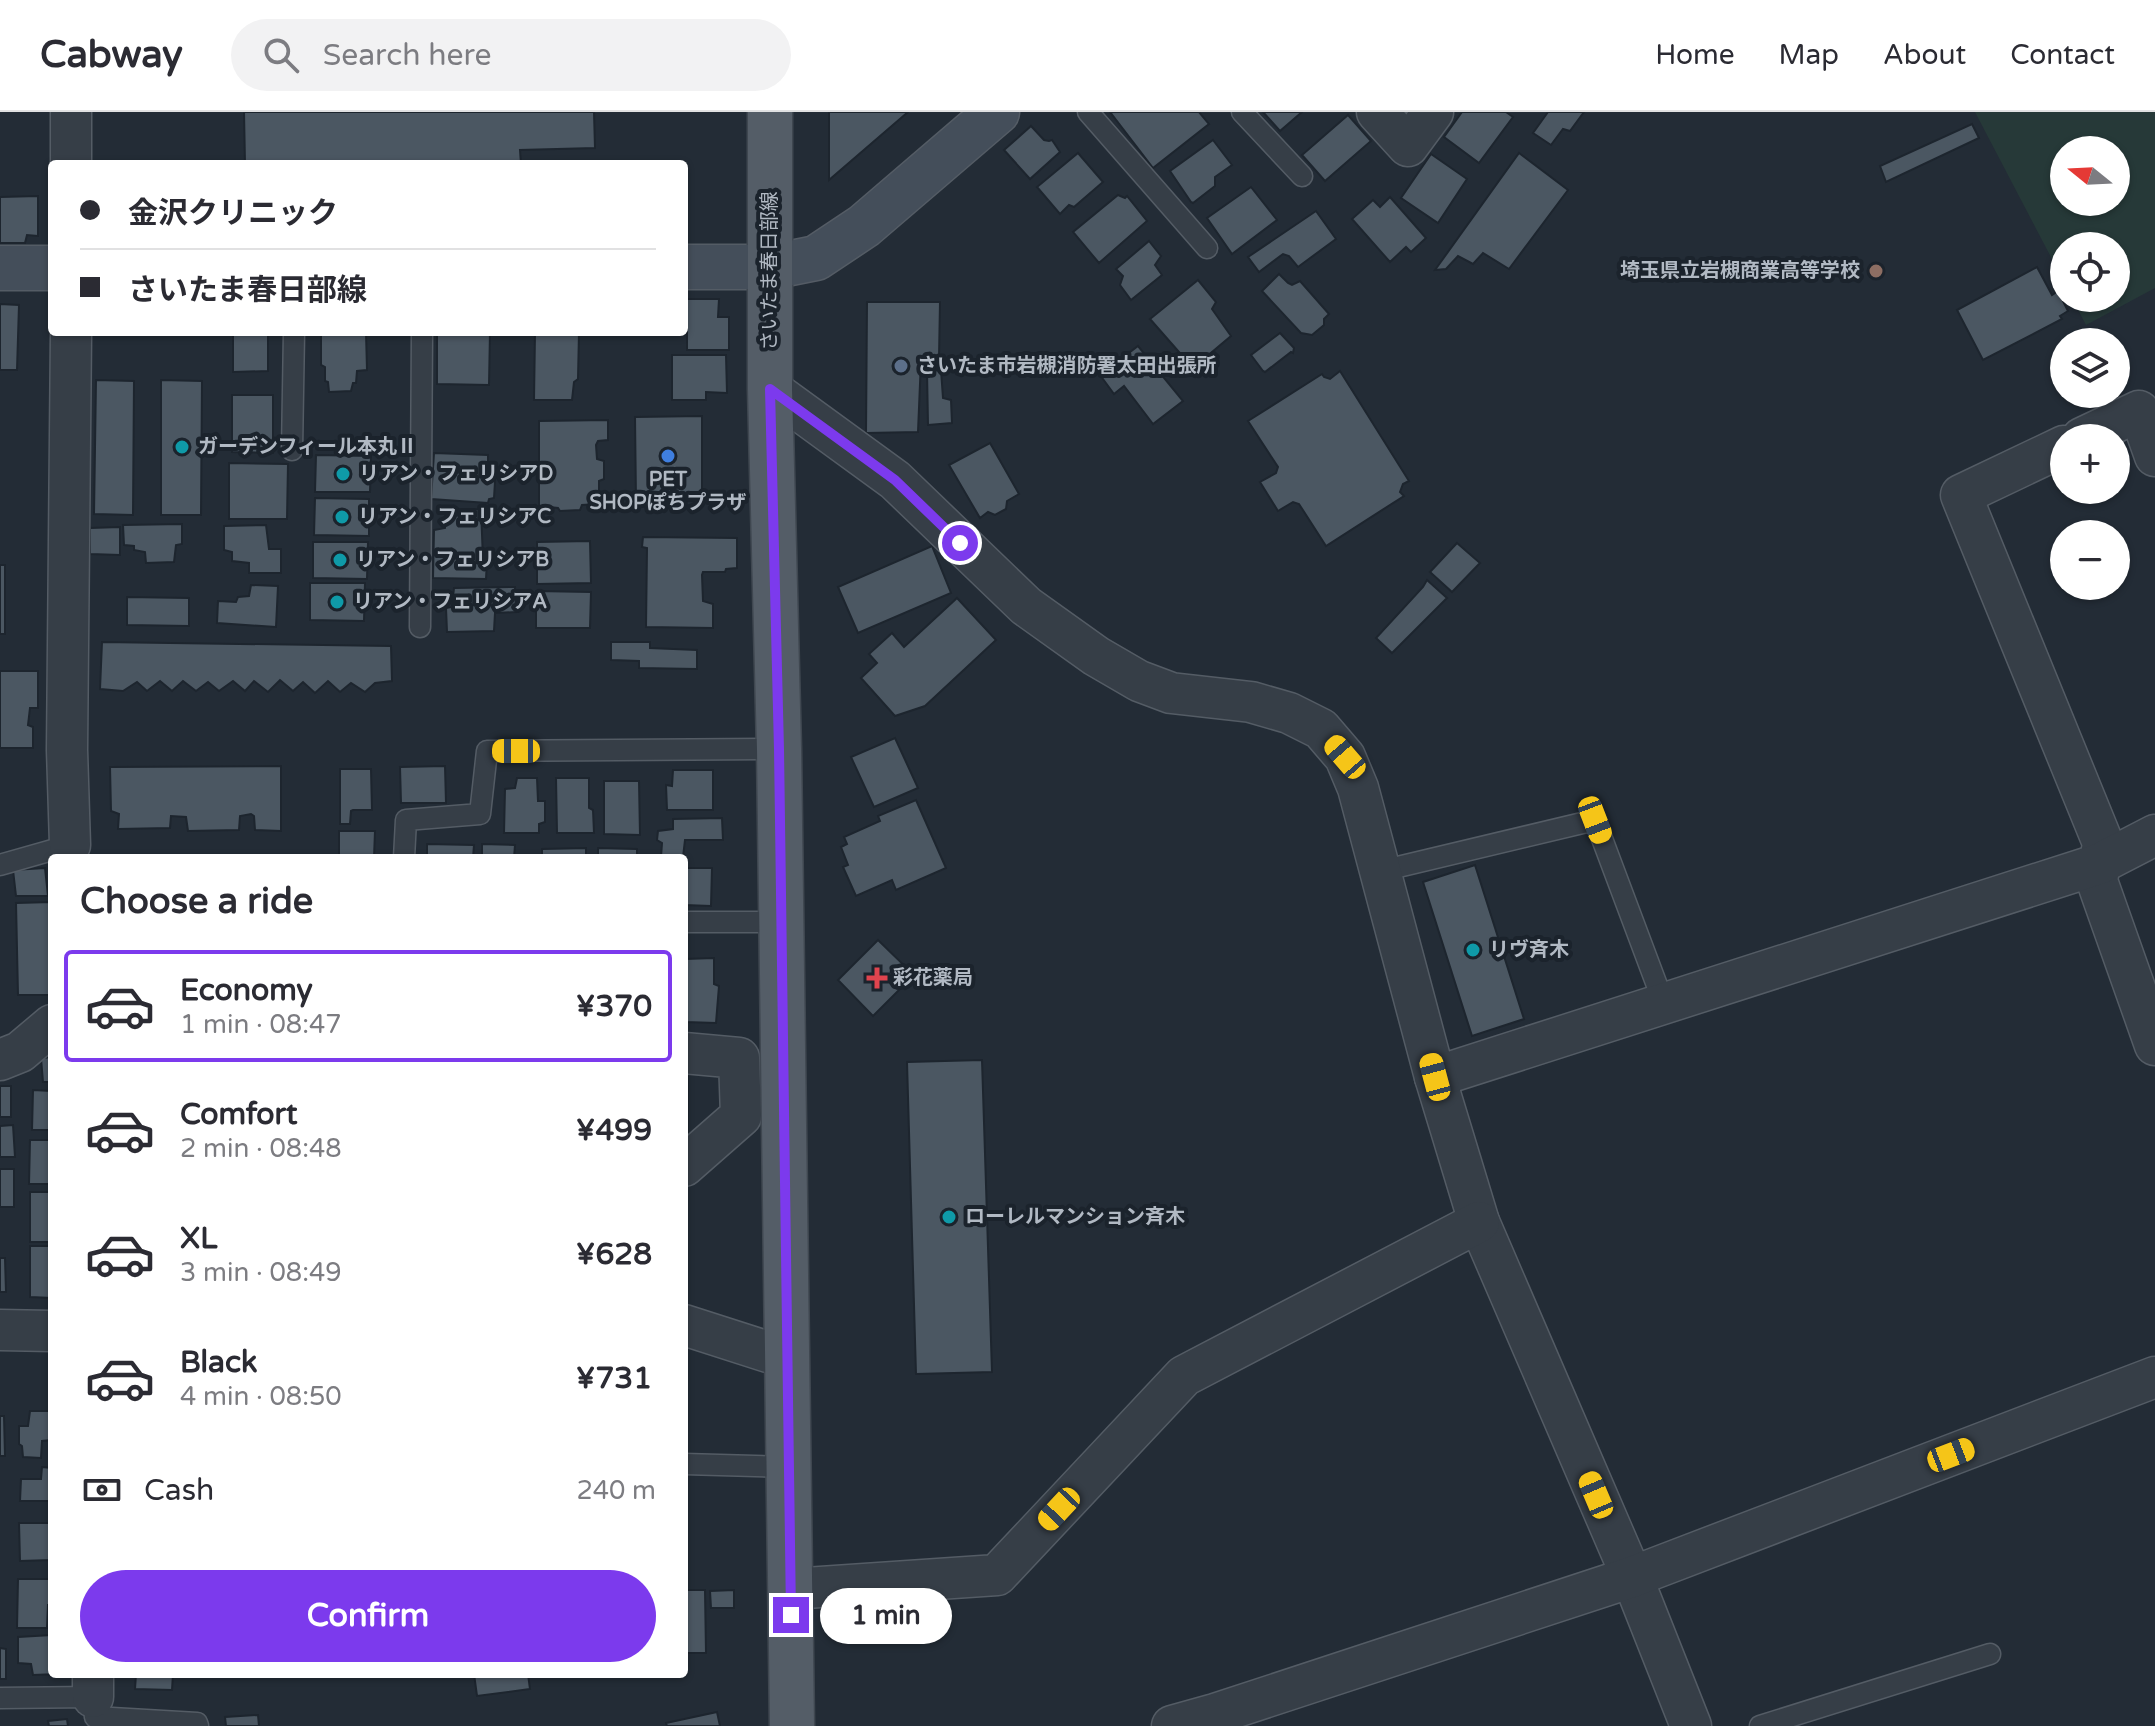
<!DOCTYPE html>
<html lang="en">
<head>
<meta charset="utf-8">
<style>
	:root { --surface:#fff; --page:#f2f2f3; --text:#2b2b33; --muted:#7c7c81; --line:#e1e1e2; --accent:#7c3aed }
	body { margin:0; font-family:"Varela Round","Noto Sans JP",sans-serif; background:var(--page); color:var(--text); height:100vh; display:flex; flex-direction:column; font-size:30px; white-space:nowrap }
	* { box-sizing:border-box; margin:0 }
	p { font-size:26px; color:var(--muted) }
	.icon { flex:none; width:44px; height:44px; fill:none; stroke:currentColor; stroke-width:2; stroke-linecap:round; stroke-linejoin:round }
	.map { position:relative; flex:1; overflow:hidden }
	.panel { position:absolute; left:48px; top:742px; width:640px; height:824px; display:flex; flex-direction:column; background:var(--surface); border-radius:8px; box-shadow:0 2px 6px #0004 }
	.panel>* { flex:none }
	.banner { position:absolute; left:48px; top:48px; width:640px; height:176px; border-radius:8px; box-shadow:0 2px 6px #0004; display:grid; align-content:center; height:176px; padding:0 32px; background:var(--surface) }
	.needle { width:52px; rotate:288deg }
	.controls { position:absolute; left:2050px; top:24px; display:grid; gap:16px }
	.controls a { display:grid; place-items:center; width:80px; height:80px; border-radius:50%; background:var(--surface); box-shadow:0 2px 6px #0004; font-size:40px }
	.end { position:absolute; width:36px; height:36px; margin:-18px; border:10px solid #7c3aed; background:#fff; box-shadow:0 0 0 4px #fff }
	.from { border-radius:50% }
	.bubble { position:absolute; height:56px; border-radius:28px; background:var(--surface); box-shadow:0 2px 6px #0004; font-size:26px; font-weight:700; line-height:56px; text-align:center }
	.car { position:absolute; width:24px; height:48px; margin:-24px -12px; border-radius:10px; box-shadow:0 0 6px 2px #0007; background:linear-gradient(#f5c518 24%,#345 0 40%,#f5c518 0 76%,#345 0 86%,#f5c518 0) }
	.banner b { display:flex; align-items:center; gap:28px; height:76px; font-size:30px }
	.banner b+b { border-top:2px solid var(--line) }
	.banner i { width:20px; height:20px; background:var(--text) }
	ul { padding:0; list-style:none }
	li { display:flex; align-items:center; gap:24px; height:112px; margin:0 16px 12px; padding:0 16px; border:4px solid transparent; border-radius:8px }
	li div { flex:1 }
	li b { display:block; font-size:30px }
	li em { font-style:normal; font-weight:700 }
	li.selected { border-color:var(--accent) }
	li>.icon { width:72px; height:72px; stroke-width:1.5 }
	h2 { padding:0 32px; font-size:36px; line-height:96px }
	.pay { display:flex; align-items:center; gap:20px; height:88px; padding:0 32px; font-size:30px }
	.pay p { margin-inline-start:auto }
	.button { display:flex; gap:16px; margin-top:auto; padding:16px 32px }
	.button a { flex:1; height:92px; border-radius:48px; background:var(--accent); color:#fff; font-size:32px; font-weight:700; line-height:92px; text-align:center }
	header { display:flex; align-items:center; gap:48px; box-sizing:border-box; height:112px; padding:0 40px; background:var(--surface); border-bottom:2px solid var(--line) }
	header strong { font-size:38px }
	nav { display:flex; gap:44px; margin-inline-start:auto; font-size:28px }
	.search { width:560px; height:72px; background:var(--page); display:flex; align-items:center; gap:20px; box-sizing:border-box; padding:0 28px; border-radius:44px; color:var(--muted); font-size:30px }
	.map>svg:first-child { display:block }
	.green { fill:#263938; fill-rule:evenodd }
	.building { fill:#4b5762; stroke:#1d252e; stroke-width:2 }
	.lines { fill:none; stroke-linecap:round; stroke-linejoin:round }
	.lane-casing { stroke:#545c65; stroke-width:23 }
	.street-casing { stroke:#545c65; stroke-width:43 }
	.secondary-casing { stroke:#545c65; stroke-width:47 }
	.primary-casing { stroke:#3f4750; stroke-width:47 }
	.lane { stroke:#363e47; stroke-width:20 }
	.street { stroke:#363e47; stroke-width:40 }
	.secondary { stroke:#444e5a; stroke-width:44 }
	.primary { stroke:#545d67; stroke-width:44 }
	.route { stroke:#7c3aed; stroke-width:10 }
	.education-dot { fill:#8d6e63; stroke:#1b232c; stroke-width:3 }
	.service-dot { fill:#5c6f8a; stroke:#1b232c; stroke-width:3 }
	.culture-dot { fill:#0f9aa8; stroke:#1b232c; stroke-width:3 }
	.shop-dot { fill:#3f7fe0; stroke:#1b232c; stroke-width:3 }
	.health-dot { fill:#e0444e; stroke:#1b232c; stroke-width:3 }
	.labels { text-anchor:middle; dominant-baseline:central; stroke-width:8; stroke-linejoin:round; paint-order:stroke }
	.street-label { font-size:20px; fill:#b1b9c3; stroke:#1b232c }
	.poi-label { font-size:20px; font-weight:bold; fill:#b1b9c3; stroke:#1b232c; text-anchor:start }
</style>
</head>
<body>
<header>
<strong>Cabway</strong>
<div class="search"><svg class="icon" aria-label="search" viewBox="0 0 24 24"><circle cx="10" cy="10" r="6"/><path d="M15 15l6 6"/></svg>Search here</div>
<nav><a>Home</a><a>Map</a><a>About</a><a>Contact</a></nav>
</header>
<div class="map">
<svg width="2155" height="1614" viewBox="0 0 2155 1614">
	<rect width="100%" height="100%" fill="#232c36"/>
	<path class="green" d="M 1975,0 L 2155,0 L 2155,176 L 2086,213 L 2072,186 L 2116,186 L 2116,134 L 2064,134 L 2064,170 ZM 2064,38 L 2116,38 L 2116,90 L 2064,90 Z"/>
	<g class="building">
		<polygon points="244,0 594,0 595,36 520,38 521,52 245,52"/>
		<polygon points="829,0 908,0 829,68"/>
		<polygon points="1110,0 1199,0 1209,12 1153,56"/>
		<polygon points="1263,0 1302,0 1280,19"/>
		<polygon points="1462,0 1506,0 1513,5 1479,51 1444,25"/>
		<polygon points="1548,0 1584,0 1570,19 1563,17 1551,33 1533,21"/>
		<polygon points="1348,3 1371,29 1325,69 1302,43"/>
		<polygon points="1972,12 1979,26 1886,70 1880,54"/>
		<polygon points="1031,14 1044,28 1049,29 1052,28 1060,40 1030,67 1004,38"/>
		<polygon points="1213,28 1232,53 1215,65 1215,74 1193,91 1191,90 1170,59"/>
		<polygon points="1078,41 1103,70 1074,95 1069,93 1060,102 1037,75"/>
		<polygon points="1519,41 1568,78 1509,157 1483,141 1473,152 1458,144 1446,157 1435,158"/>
		<polygon points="1431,42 1467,67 1438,111 1401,86"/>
		<polygon points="1251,75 1277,108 1232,142 1207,106"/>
		<polygon points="1118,83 1125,86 1127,84 1147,109 1099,151 1073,120"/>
		<polygon points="38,84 38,124 27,123 25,131 0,131 0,85"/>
		<polygon points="1390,85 1426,126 1411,140 1406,135 1390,150 1352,107 1373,88 1380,95"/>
		<polygon points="1316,99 1336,127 1298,155 1289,144 1283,142 1259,160 1248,145"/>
		<polygon points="1149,129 1161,144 1155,153 1162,163 1131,188 1120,173 1123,164 1116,157"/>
		<polygon points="2037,155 2052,183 2058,179 2068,199 2060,204 2062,207 1983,248 1957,198"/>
		<polygon points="1279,162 1288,171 1292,173 1300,169 1329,202 1324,207 1324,213 1312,223 1301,221 1262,179"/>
		<polygon points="1198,168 1216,190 1212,197 1231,224 1193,256 1150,207"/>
		<polygon points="687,187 719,187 718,205 729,205 729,238 687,238"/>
		<polygon points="867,190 940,190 939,246 921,248 918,320 866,321"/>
		<polygon points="0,192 19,193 17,258 0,258"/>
		<polygon points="233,220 268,220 268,259 233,260"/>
		<polygon points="321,220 366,220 367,258 357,259 356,271 353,271 351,279 329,280 328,270 325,269 325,255 321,253"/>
		<polygon points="437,220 490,220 489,273 437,272"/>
		<polygon points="535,220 579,220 578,267 574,270 572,288 534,288"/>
		<polygon points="1280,221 1294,236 1293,241 1291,240 1265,260 1263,259 1251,243"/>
		<polygon points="1138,234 1183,289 1153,312 1124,274 1114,282 1100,263"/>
		<polygon points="672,243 726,243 727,281 706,280 706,288 672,288"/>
		<polygon points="941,258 943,286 951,288 952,311 928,313 927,259"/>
		<polygon points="1340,259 1409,369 1403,372 1400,380 1404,384 1326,434 1299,392 1293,390 1278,399 1260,370 1276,361 1278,355 1248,309 1322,262 1324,265 1330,267"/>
		<polygon points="96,268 134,269 133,403 94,402"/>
		<polygon points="161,268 202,269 201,403 161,403"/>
		<polygon points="232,283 273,283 273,341 232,340"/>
		<polygon points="702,304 702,389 636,390 635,305"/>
		<polygon points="608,308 608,328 598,329 596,333 597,347 604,349 604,367 599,369 599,392 582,393 580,398 560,399 558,396 539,394 539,309"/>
		<polygon points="990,331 1019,382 1007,389 1006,397 995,403 988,400 980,406 949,353"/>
		<polygon points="434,341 488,343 488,351 496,354 494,386 489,387 488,391 431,387"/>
		<polygon points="316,343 371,344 370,380 315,380"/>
		<polygon points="229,351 288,352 287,407 229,407"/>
		<polygon points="315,386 369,387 369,424 314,423"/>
		<polygon points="445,397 481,397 483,447 487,448 486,467 433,466 434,418 445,416"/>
		<polygon points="182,412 182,432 176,433 174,450 146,451 145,440 134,438 134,434 124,433 123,413"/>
		<polygon points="266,413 269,437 281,437 281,461 249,461 249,451 232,449 232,440 224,438 224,414"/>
		<polygon points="120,415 120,443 90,442 90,416"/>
		<polygon points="643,425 737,426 737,456 726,457 725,460 703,460 702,463 703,489 713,492 713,516 646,515 647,436 642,435"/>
		<polygon points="590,429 591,471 537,472 537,430"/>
		<polygon points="313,430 368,430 367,467 313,466"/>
		<polygon points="1457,431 1480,451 1452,480 1430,460"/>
		<polygon points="932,434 951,481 858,521 838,475"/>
		<rect x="0" y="453" width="5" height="69"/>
		<polygon points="1427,468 1447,486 1392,541 1376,526 1423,475"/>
		<polygon points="310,471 365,471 364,509 310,508"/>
		<polygon points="251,473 278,474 276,515 217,511 218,489 236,490 238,485 249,484"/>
		<polygon points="515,475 516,500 495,501 494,519 447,520 446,496 452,495 454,476"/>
		<polygon points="536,479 591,480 590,516 536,516"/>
		<polygon points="127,485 189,486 189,514 127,513"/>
		<polygon points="957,486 996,528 925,594 895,604 861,566 877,551 869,542 892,521 904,535"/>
		<polygon points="102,530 391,534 392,569 375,571 365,580 351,571 340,580 328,569 315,581 303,570 293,579 280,568 268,580 254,569 245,579 233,569 219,579 208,570 196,579 183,569 172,579 160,569 147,579 137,570 123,579 100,577"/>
		<polygon points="611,530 650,530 650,536 697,538 697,557 639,556 639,549 611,548"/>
		<polygon points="0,559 38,559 38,596 30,596 28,613 33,615 33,636 0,636"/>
		<polygon points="895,626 918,676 874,695 851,645"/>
		<polygon points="281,654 281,719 255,718 254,704 251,702 240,704 239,718 188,719 186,705 171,704 170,716 118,717 119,702 111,699 110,655"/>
		<polygon points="445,654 446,691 401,691 400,655"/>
		<polygon points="340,657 371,657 372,698 353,698 351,699 350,712 340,712"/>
		<polygon points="673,658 713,658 713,698 667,698 666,673 672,674"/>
		<polygon points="517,666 537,666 538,689 545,689 545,710 539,712 539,721 504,721 505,677 515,676"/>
		<polygon points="556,666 589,666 589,696 593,698 594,721 557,721"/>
		<polygon points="604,669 639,669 640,723 604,722"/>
		<polygon points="916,688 946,756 896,778 892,768 856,784 843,755 848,753 841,735 847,732 844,725 880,709 878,704"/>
		<polygon points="722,706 723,728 685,728 683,745 661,745 662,731 657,728 658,719 673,717 673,707"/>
		<polygon points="339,719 375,719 374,746 339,746"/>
		<polygon points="427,732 474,733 473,746 427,746"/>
		<polygon points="482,732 515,733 514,746 482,746"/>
		<polygon points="586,736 586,746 542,746 542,737"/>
		<polygon points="598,736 637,737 637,746 598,746"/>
		<polygon points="1475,753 1524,907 1472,924 1423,770"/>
		<polygon points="45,756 48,784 16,784 13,758"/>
		<polygon points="684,756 712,756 711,794 684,793"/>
		<polygon points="52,790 52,883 18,883 16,791"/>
		<polygon points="878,828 914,863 873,904 838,868"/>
		<polygon points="714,846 714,872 719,874 716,911 685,910 685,847"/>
		<polygon points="52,945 52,970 43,970 41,946"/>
		<polygon points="982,948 992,1260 916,1262 907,950"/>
		<rect x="684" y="959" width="4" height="73"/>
		<rect x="0" y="974" width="11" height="31"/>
		<polygon points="33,978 52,979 52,1018 32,1018"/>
		<polygon points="13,1013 15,1045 0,1045 0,1014"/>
		<polygon points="30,1028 52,1028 52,1072 29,1072"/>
		<rect x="0" y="1057" width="14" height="38"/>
		<rect x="30" y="1080" width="22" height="50"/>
		<polygon points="30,1134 52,1134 52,1186 30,1185"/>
		<polygon points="0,1146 5,1146 6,1180 0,1180"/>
		<polygon points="30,1299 52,1299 52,1328 42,1329 41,1346 23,1345 22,1334 19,1332 19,1314 28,1314"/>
		<polygon points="0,1304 4,1304 5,1344 0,1344"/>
		<polygon points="42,1355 52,1356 52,1389 20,1389 21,1367 41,1367"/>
		<polygon points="19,1411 52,1411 52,1448 20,1449"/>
		<polygon points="18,1467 52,1467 52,1493 48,1493 47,1516 17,1516"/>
		<polygon points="684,1478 705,1478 706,1541 684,1541"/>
		<polygon points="734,1478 734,1496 711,1496 710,1479"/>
		<polygon points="52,1523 52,1562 58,1562 33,1563 31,1552 18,1551 18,1525"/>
		<polygon points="0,1536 6,1537 6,1567 0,1567"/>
		<polygon points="136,1562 173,1562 172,1578 135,1577"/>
		<polygon points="474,1562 528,1562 530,1577 477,1584"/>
		<polygon points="717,1600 720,1614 667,1614 666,1611"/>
		<polygon points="258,1603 259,1614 226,1614 225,1605"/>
		<polygon points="67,1607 68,1614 49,1614 48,1609"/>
	</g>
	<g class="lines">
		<g class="lane-casing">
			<g id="lane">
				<polyline points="1088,0 1207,136"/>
				<polyline points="1242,0 1302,64"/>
				<polyline points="292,338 294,220"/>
				<polyline points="420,515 422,220"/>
				<polyline points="404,746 406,708 480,702 487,639 779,637"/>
				<polyline points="0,753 70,733"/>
				<polyline points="1381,759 1595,708 1664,892"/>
				<polyline points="684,810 782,810"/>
				<polyline points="684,1352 789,1355"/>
				<polyline points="0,1586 93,1585 95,1605 197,1611 198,1614"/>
				<polyline points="1760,1614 1990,1542"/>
			</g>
		</g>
		<g class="street-casing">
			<g id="street">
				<polyline points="1377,0 1408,34 1433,0"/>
				<polyline points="71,52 71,0"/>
				<polyline points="770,277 895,368 1026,494 1096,544 1139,569 1171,581 1251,590 1289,601 1321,617 1345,645 1358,676 1435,965 1479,1110 1632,1465 1691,1614"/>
				<polyline points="2082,326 2139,299 2155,344"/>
				<polyline points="2064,334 1961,383 2103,731 2097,769 2155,933"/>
				<polyline points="70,733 67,638 71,220"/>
				<polyline points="684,941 739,946 741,1004 684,1054"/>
				<polyline points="0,948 20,940 52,913"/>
				<polyline points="1435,965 2099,752 2155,723"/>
				<polyline points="684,1213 787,1246"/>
				<polyline points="0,1218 52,1219"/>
				<polyline points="791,1477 997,1463 1184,1264 1479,1110"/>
				<polyline points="93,1585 93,1562"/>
				<polyline points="1172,1614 1215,1602 1632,1465 2155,1265"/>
			</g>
		</g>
		<g class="secondary-casing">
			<g id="secondary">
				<polyline points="684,155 771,155 816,146 864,114 997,0"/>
				<polyline points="0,156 52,156"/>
			</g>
		</g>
		<g class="primary-casing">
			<polyline id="primary" points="770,0 770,277 779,637 792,1614"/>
		</g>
		<use href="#lane" class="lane"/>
		<use href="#street" class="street"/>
		<use href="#secondary" class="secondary"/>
		<use href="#primary" class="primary"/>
	</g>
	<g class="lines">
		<polyline class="route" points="791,1503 779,637 770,277 895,368 960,431"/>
	</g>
	<circle class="education-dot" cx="1876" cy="159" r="8"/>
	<circle class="service-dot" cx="901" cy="254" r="8"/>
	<g class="culture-dot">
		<circle cx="182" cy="335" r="8"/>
		<circle cx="343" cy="362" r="8"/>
		<circle cx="342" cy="405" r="8"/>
		<circle cx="340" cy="448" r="8"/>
		<circle cx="337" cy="490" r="8"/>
		<circle cx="1473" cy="838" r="8"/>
		<circle cx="949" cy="1105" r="8"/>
	</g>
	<circle class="shop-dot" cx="668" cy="344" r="8"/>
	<path class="health-dot" d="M873 854h8v8h8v8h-8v8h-8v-8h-8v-8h8z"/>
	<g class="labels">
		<g class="street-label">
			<text transform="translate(770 159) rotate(-90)">さいたま春日部線</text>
		</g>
		<g class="poi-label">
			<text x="1860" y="159" text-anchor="end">埼玉県立岩槻商業高等学校</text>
			<text x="917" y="254">さいたま市岩槻消防署太田出張所</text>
			<text x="198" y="335">ガーデンフィール本丸Ⅱ</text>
			<text x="359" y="362">リアン・フェリシアD</text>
			<text x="668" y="368" text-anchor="middle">PET<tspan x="668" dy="23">SHOPぽちプラザ</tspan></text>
			<text x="358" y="405">リアン・フェリシアC</text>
			<text x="356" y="448">リアン・フェリシアB</text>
			<text x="353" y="490">リアン・フェリシアA</text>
			<text x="1489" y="838">リヴ斉木</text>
			<text x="893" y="866">彩花薬局</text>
			<text x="965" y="1105">ローレルマンション斉木</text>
		</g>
	</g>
</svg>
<div class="controls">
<a><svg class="needle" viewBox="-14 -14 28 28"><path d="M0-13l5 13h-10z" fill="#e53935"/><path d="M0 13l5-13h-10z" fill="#7c7c81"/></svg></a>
<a><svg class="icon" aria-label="locate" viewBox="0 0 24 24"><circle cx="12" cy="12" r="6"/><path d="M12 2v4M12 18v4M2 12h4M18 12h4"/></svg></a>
<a><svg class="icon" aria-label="layers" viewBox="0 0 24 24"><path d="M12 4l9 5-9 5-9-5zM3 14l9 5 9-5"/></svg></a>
<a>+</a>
<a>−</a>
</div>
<i class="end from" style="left:960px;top:431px"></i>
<i class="end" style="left:791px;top:1503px"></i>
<div class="bubble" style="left:820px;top:1476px;width:132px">1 min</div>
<i class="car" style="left:516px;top:639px;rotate:270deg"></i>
<i class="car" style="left:1345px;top:645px;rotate:319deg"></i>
<i class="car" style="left:1595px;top:708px;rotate:159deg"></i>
<i class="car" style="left:1435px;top:965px;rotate:345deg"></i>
<i class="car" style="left:1951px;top:1343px;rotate:69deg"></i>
<i class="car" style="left:1596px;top:1383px;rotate:337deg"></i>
<i class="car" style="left:1059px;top:1397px;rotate:223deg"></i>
<div class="banner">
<b><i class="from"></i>金沢クリニック</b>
<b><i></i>さいたま春日部線</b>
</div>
<section class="panel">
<h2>Choose a ride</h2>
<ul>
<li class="selected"><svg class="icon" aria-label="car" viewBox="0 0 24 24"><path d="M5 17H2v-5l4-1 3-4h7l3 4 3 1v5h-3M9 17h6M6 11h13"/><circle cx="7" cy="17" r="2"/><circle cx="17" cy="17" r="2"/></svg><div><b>Economy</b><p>1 min · 08:47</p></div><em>¥370</em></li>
<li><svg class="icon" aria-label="car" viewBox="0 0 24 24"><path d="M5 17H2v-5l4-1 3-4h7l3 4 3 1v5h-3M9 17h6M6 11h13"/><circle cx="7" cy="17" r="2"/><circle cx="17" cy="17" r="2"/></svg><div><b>Comfort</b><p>2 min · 08:48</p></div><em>¥499</em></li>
<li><svg class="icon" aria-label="car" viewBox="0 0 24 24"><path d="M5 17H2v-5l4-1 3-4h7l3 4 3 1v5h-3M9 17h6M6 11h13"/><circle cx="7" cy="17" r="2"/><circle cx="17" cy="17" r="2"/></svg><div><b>XL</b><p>3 min · 08:49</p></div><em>¥628</em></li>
<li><svg class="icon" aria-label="car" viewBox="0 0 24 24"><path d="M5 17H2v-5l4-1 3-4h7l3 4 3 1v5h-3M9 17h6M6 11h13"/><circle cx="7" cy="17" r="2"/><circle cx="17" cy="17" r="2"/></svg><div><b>Black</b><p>4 min · 08:50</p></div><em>¥731</em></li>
</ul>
<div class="pay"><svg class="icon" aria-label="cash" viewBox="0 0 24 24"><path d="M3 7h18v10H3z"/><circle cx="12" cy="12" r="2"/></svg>Cash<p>240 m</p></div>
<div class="button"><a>Confirm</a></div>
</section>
</div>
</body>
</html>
